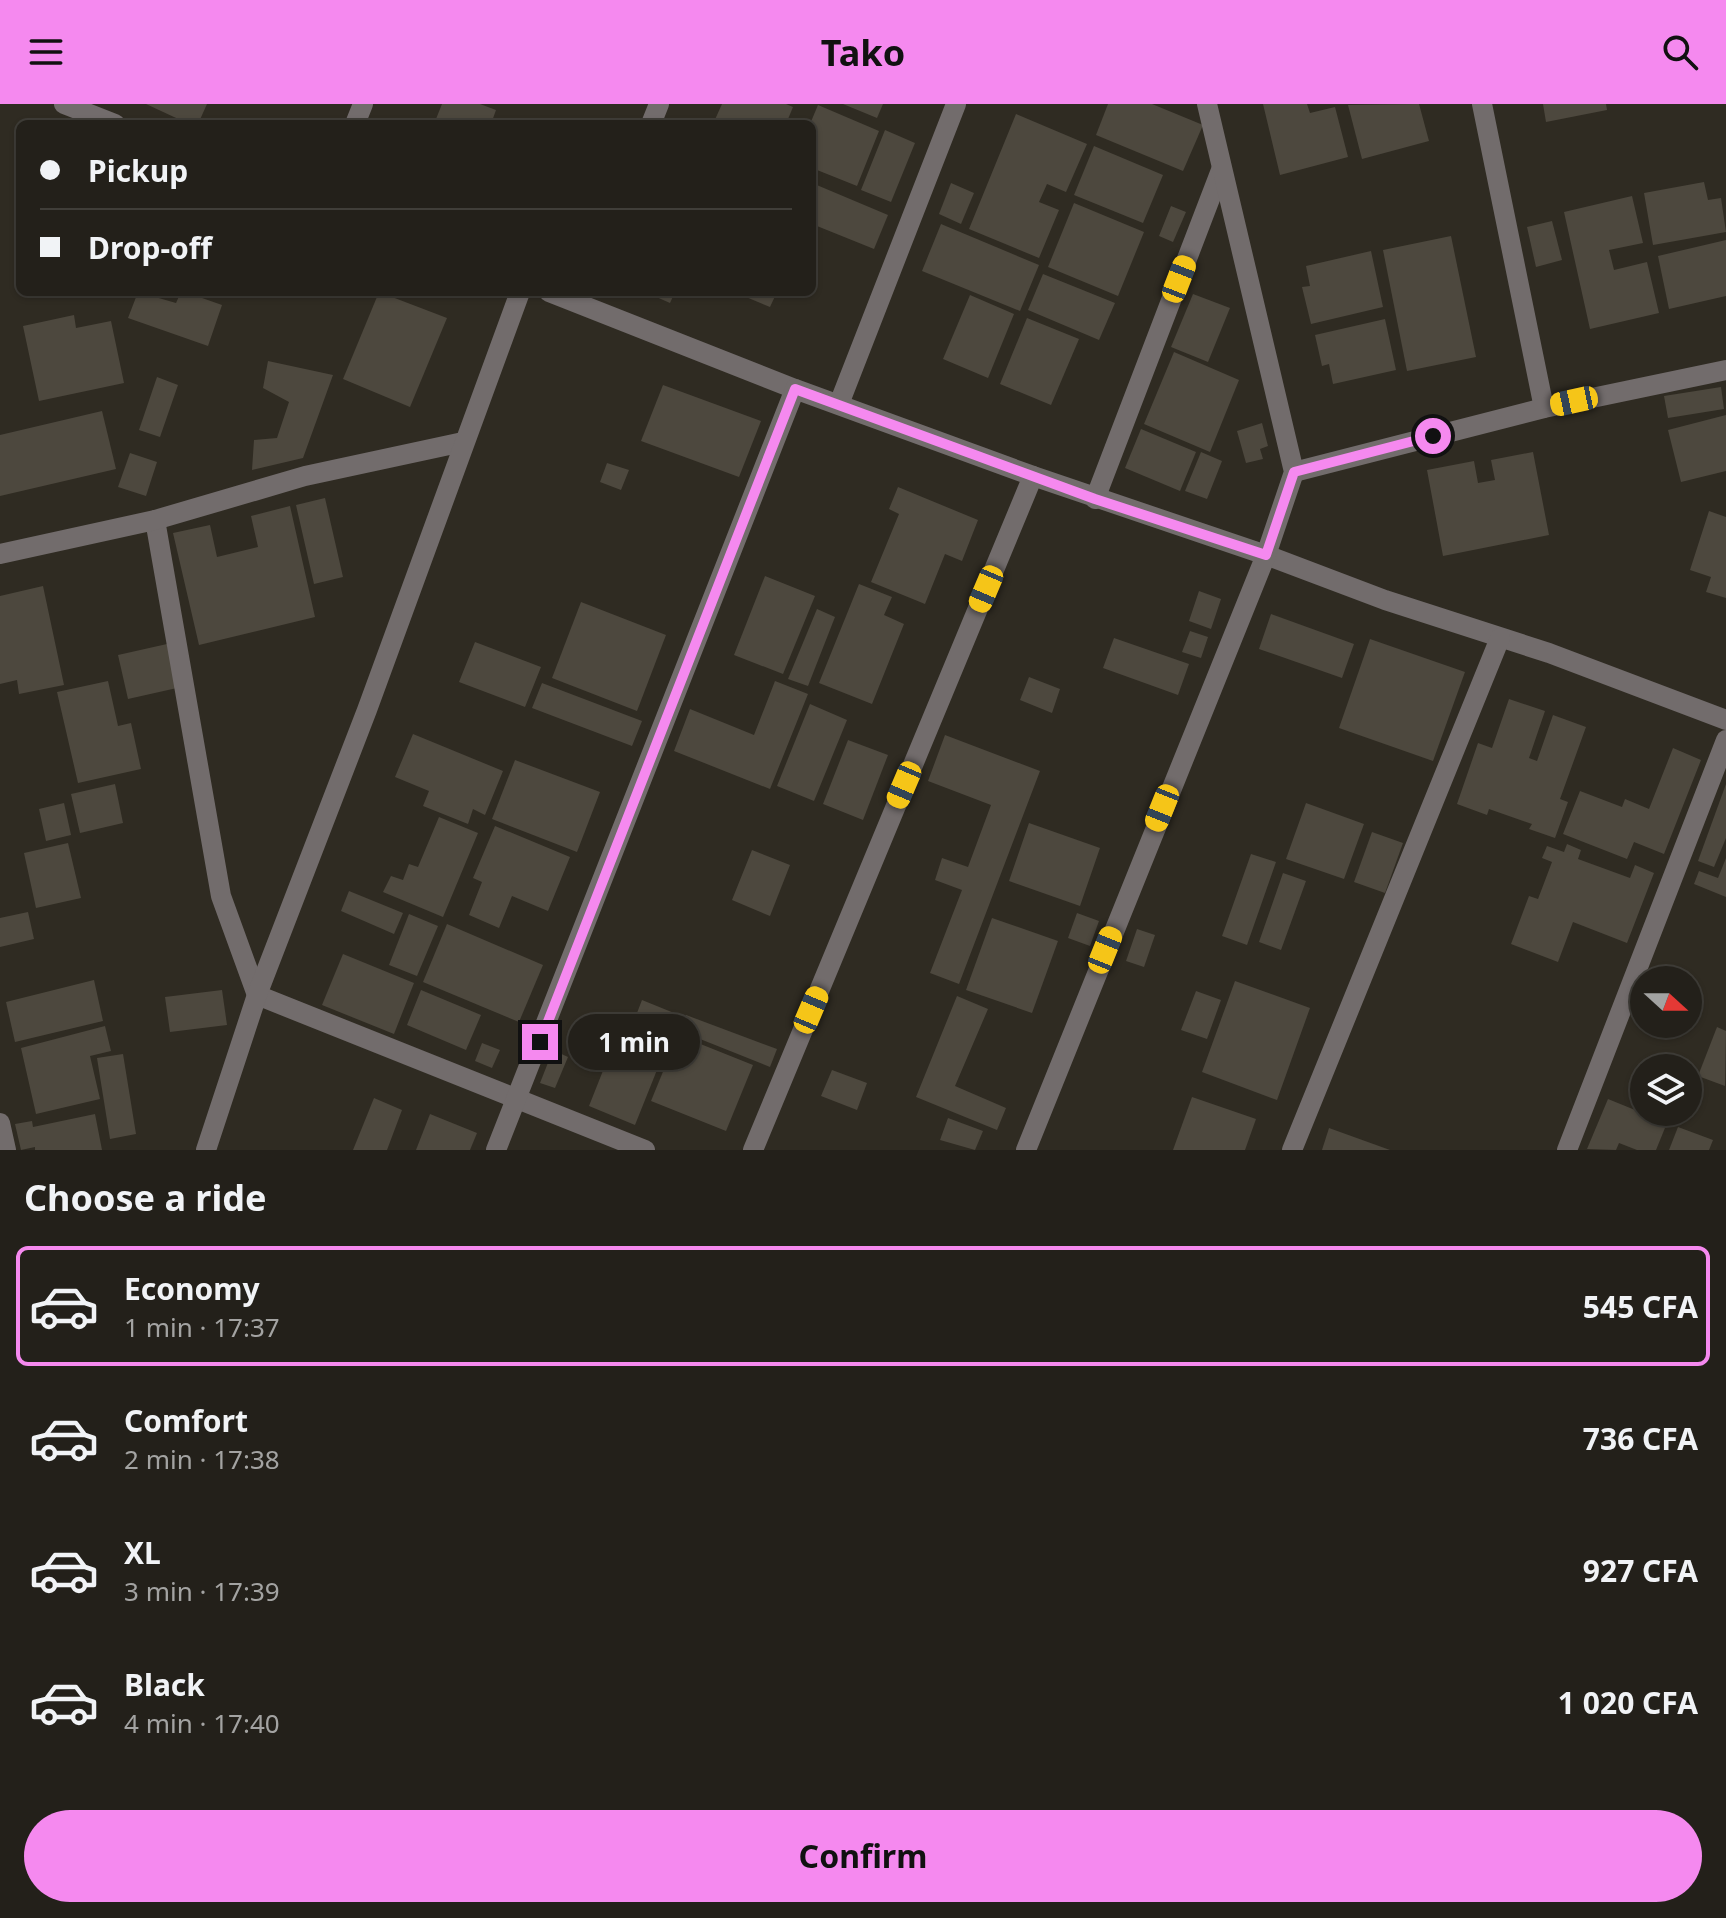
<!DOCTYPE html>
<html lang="en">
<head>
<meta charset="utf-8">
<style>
	:root { --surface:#23201a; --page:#2f2d27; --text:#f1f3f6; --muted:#a3a3a2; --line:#403e39; --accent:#f589ef }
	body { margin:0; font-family:"Noto Sans",sans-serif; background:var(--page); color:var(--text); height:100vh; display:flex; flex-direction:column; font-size:30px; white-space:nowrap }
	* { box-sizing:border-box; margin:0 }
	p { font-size:26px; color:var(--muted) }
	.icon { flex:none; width:44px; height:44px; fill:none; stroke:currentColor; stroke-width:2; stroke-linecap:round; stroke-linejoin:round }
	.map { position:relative; height:1046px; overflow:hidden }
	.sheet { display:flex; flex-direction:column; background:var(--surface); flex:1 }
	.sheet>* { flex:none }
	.banner { position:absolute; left:16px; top:16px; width:800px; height:176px; border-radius:12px; box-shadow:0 2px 6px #0004,0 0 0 2px var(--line); display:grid; align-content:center; height:176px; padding:0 24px; background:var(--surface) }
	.needle { width:52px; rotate:111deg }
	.controls { position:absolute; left:1630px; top:862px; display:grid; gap:16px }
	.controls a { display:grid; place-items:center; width:72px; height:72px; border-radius:50%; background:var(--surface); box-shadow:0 2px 6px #0004,0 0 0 2px var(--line); font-size:40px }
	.end { position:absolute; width:36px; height:36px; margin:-18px; border:10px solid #f589ef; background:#111; box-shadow:0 0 0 4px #111 }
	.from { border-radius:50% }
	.bubble { position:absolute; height:56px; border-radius:28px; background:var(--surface); box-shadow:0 2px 6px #0004,0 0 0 2px var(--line); font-size:26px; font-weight:700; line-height:56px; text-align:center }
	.car { position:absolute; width:24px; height:48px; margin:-24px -12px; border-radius:10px; box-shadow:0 0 6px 2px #0007; background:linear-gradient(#f5c518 24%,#345 0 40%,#f5c518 0 76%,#345 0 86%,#f5c518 0) }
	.banner b { display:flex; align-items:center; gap:28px; height:76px; font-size:30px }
	.banner b+b { border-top:2px solid var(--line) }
	.banner i { width:20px; height:20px; background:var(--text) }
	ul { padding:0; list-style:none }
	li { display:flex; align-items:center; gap:24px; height:120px; margin:0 16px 12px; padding:0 8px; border:4px solid transparent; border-radius:12px }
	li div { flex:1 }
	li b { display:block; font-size:30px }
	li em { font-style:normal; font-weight:700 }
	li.current { border-color:var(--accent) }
	li>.icon { width:72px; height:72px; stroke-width:1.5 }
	h2 { padding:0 24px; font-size:36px; line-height:96px }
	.button { display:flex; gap:16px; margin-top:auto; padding:16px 24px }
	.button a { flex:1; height:92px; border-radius:48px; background:var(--accent); color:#111; font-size:32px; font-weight:700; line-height:92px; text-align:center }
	header { display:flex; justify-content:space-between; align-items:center; height:104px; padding:0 24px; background:var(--accent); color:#111; font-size:36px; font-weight:700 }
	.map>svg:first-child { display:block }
	.building { fill:#4d483e }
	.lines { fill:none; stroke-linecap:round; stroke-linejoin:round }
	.minor { stroke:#726c6c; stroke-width:20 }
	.route { stroke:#f589ef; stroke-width:10 }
</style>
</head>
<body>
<header><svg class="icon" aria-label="menu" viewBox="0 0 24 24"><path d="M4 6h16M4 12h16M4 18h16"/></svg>Tako<svg class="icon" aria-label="search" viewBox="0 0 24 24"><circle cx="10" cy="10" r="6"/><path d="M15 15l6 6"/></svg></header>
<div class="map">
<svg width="1726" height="1046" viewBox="0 0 1726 1046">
	<rect width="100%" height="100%" fill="#2f2b22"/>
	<g class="building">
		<polygon points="146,0 207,0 198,20 189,20"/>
		<polygon points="442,0 480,0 496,6 491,20 434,20"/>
		<polygon points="722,0 786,0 793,3 786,20 713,20"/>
		<polygon points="843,0 883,0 877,14"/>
		<polygon points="1108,0 1152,0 1203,21 1183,67 1096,31"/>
		<polygon points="1263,0 1307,0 1310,9 1335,3 1348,53 1280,71"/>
		<polygon points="1419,0 1429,37 1362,55 1348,1"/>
		<polygon points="1543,0 1606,0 1607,6 1546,18"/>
		<polygon points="818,1 879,27 857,82 812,64 810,20"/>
		<polygon points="1016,10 1087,40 1066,88 1047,80 1039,98 1059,106 1039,154 969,125"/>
		<polygon points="885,26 915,39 891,98 861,86"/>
		<polygon points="1094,42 1163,71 1143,119 1074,91"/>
		<polygon points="1704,78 1708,96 1721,94 1726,128 1653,141 1644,89"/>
		<polygon points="812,79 888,111 874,145 812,120"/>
		<polygon points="951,79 974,89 961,120 939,110"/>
		<polygon points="1632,92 1643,139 1609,146 1614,166 1647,158 1659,209 1590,225 1564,108"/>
		<polygon points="1074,99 1144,128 1118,192 1048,163"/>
		<polygon points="1171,102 1186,108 1173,138 1159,132"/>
		<polygon points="1552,117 1562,156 1536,163 1527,123"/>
		<polygon points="941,120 1039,161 1020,207 922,167"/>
		<polygon points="1451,132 1476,253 1407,267 1383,146"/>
		<polygon points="1726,136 1726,192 1669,205 1658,152"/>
		<polygon points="1371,147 1383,203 1311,220 1302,183 1310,182 1306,162"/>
		<polygon points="1043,170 1115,199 1099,236 1028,206"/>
		<polygon points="138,188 176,199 181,188 185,188 222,201 208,242 128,214"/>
		<polygon points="379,188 447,214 410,303 343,275"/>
		<polygon points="645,188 675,188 670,199"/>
		<polygon points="734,188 777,188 770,203"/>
		<polygon points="1193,190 1230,204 1208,258 1171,243"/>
		<polygon points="970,191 1014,210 988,274 943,255"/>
		<polygon points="74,211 76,224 111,217 124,279 39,297 23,222"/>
		<polygon points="1027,214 1079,235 1051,301 1000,280"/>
		<polygon points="1385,215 1396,266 1333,280 1329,260 1322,262 1315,231"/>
		<polygon points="1174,248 1239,276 1210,348 1144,320"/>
		<polygon points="268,257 333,271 303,354 252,366 254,336 277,334 289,298 263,284"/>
		<polygon points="157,273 178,281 160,333 139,326"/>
		<polygon points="663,281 761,317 739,373 641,337"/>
		<polygon points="1721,283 1724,305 1668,314 1664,292"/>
		<polygon points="102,307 116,365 0,392 0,331"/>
		<polygon points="1726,311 1726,367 1681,378 1668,326"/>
		<polygon points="1262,319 1268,342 1260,345 1263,355 1246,359 1237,327"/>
		<polygon points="1141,325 1196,348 1180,387 1125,364"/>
		<polygon points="1201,348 1222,357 1207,395 1185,387"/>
		<polygon points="1533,348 1549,431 1443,452 1427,366 1474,357 1478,379 1495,376 1491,356"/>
		<polygon points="130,349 157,358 146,392 118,383"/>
		<polygon points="607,359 629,366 621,386 600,378"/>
		<polygon points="898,383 978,416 962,457 945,450 925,500 871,478 899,410 889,405"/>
		<polygon points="325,394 343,473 314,480 296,401"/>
		<polygon points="290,402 315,513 199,541 173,429 210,421 217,453 258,443 251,412"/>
		<polygon points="1709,407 1726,413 1726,494 1706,488 1711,473 1690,466"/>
		<polygon points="765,472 815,492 783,570 734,551"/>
		<polygon points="859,480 892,493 884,511 904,520 872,600 819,579"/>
		<polygon points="43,482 64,581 19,590 17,576 0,580 0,492"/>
		<polygon points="1199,487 1221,495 1211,525 1189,517"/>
		<polygon points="581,498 666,531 637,607 552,574"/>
		<polygon points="817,505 835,513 808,582 788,575"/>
		<polygon points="1271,510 1354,540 1342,574 1259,545"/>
		<polygon points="1190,527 1208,533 1201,554 1182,548"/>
		<polygon points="1114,534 1189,560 1178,591 1103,564"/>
		<polygon points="1370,535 1465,568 1433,657 1339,624"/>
		<polygon points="475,538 541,563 525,603 459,578"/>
		<polygon points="167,540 177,584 128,595 118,551"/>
		<polygon points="1029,573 1060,585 1052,609 1020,596"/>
		<polygon points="108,577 118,622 131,619 141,665 78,679 57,588"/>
		<polygon points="775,577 808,590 770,685 674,647 690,605 754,631"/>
		<polygon points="542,579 642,617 632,642 532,604"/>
		<polygon points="1509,595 1545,607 1529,654 1537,657 1553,611 1586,623 1560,695 1568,698 1555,734 1529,725 1532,720 1489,705 1487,711 1457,700 1478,639 1492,644"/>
		<polygon points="810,600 847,616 814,697 777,682"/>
		<polygon points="413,630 503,667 485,711 473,705 468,720 423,702 429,687 395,673"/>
		<polygon points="945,631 1040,667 959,880 930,869 962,786 935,776 942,754 968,763 991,701 928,677"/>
		<polygon points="848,636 888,651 863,716 823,700"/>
		<polygon points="1673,644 1701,656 1664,750 1634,738 1627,755 1563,730 1580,687 1622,703 1625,695 1649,705"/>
		<polygon points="515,656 600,688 577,748 492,715"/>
		<polygon points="115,680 123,719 80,729 71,690"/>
		<polygon points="1726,680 1726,734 1714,763 1698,757"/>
		<polygon points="64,699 71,731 46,737 39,705"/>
		<polygon points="1306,699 1364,720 1344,775 1286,755"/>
		<polygon points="439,713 478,729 443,813 383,788 391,772 403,776 409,760 418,763"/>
		<polygon points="1029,719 1100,744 1080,802 1009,777"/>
		<polygon points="495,722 570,753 548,807 512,792 499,824 469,811 482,778 473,774"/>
		<polygon points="1372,728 1403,739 1385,789 1354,778"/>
		<polygon points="68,739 81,794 36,804 24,749"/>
		<polygon points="1567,740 1581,746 1578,755 1630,774 1635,761 1654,769 1627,839 1573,818 1558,858 1511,840 1529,792 1538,795 1552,758 1542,754 1547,742 1564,748"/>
		<polygon points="752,746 790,761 770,812 732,796"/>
		<polygon points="1251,750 1276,758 1247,841 1222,832"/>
		<polygon points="1726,754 1726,793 1694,780 1699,767 1718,774"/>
		<polygon points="1283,769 1306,777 1281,846 1259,838"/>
		<polygon points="349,787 403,809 394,830 341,807"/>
		<polygon points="28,808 34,835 0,843 0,814"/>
		<polygon points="1077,809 1099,817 1090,842 1068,834"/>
		<polygon points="409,810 438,822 417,872 389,861"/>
		<polygon points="992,814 1058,837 1032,909 966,886"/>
		<polygon points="447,820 543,861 519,918 423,878"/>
		<polygon points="1137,825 1155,831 1144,863 1126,857"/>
		<polygon points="343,850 414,879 394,930 322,901"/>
		<polygon points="94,876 103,917 15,938 6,898"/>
		<polygon points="1235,877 1310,904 1277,996 1202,968"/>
		<polygon points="222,886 227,921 170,928 165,893"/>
		<polygon points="421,886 481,911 466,946 407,921"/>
		<polygon points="1196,887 1221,896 1207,935 1181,926"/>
		<polygon points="957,892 988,905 955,982 1006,1004 997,1026 916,993"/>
		<polygon points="642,896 679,911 635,1021 589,1002 610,949 620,953"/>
		<polygon points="686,911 777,945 770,963 680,927"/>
		<polygon points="105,922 111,947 90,952 100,995 36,1010 21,944"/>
		<polygon points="1717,923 1726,927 1725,982 1698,972"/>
		<polygon points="678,931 753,961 726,1027 651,997"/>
		<polygon points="482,939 500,946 492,964 475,957"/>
		<polygon points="553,946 568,953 555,984 540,979"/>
		<polygon points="123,950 136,1030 110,1035 97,954"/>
		<polygon points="832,966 867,979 857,1006 821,992"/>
		<polygon points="1192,993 1256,1015 1245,1046 1173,1046"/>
		<polygon points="374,994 402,1006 387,1046 353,1046"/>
		<polygon points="1608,995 1667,1019 1656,1046 1637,1046 1619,1039 1616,1046 1587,1045"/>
		<polygon points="95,1010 102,1046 35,1046 35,1043 21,1046 15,1020 32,1017 33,1023"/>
		<polygon points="430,1010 477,1029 470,1046 416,1046"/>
		<polygon points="948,1014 983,1027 975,1046 940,1036"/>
		<polygon points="1678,1023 1713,1036 1709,1046 1669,1046"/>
		<polygon points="1329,1024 1390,1046 1322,1046"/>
	</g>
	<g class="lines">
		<g class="minor">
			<polyline points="64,0 115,20"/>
			<polyline points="1482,0 1544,304"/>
			<polyline points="355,20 363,0"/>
			<polyline points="651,20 659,0"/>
			<polyline points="549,188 795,285 1033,372 1266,451 1385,496 1549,549 1726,616"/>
			<polyline points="839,300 956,0"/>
			<polyline points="1294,368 1544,304 1726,266"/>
			<polyline points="1095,395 1221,66"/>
			<polyline points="155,416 221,792 257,891 645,1046"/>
			<polyline points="0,450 155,416 305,372 463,338"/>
			<polyline points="0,1019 6,1046"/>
			<polyline points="206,1046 257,891 367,606 520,188"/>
			<polyline points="496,1046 795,285"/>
			<polyline points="753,1046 1033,372"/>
			<polyline points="1026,1046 1266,451 1294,368 1207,0"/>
			<polyline points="1292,1046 1500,534"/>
			<polyline points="1567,1046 1726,636"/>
		</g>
	</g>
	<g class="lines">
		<polyline class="route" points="540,938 795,285 1095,395 1266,451 1294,368 1433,332"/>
	</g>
</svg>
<div class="controls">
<a><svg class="needle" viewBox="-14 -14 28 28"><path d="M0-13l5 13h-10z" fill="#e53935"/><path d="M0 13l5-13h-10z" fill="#a3a3a2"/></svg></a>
<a><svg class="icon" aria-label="layers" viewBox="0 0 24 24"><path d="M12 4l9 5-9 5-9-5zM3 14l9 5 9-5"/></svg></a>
</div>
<i class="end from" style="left:1433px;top:332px"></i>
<i class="end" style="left:540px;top:938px"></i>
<div class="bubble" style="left:568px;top:910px;width:132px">1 min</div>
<i class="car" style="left:1179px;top:175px;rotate:21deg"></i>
<i class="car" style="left:1574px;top:297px;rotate:258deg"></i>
<i class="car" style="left:986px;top:485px;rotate:203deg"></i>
<i class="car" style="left:904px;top:681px;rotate:203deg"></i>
<i class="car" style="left:1162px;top:704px;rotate:202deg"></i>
<i class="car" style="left:1105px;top:846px;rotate:22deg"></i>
<i class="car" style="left:811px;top:906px;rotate:23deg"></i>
<div class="banner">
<b><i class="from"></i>Pickup</b>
<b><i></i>Drop-off</b>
</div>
</div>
<section class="sheet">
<h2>Choose a ride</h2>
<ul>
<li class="current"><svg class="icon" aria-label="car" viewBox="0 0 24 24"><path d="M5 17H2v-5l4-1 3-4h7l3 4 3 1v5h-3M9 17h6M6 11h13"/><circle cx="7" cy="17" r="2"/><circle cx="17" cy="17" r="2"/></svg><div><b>Economy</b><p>1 min · 17:37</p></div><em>545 CFA</em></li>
<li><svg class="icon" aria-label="car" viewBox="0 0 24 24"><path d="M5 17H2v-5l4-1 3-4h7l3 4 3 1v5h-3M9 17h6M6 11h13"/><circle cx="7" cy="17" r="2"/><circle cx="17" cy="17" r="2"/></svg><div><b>Comfort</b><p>2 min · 17:38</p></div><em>736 CFA</em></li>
<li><svg class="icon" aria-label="car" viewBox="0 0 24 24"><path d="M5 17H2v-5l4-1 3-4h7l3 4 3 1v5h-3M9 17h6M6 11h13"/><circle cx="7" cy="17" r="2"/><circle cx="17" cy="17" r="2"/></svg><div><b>XL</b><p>3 min · 17:39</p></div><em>927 CFA</em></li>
<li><svg class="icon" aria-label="car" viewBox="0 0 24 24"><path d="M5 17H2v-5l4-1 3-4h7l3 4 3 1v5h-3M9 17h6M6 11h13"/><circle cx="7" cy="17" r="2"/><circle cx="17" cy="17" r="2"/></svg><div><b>Black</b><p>4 min · 17:40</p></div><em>1 020 CFA</em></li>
</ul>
<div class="button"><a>Confirm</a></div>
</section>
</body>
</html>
